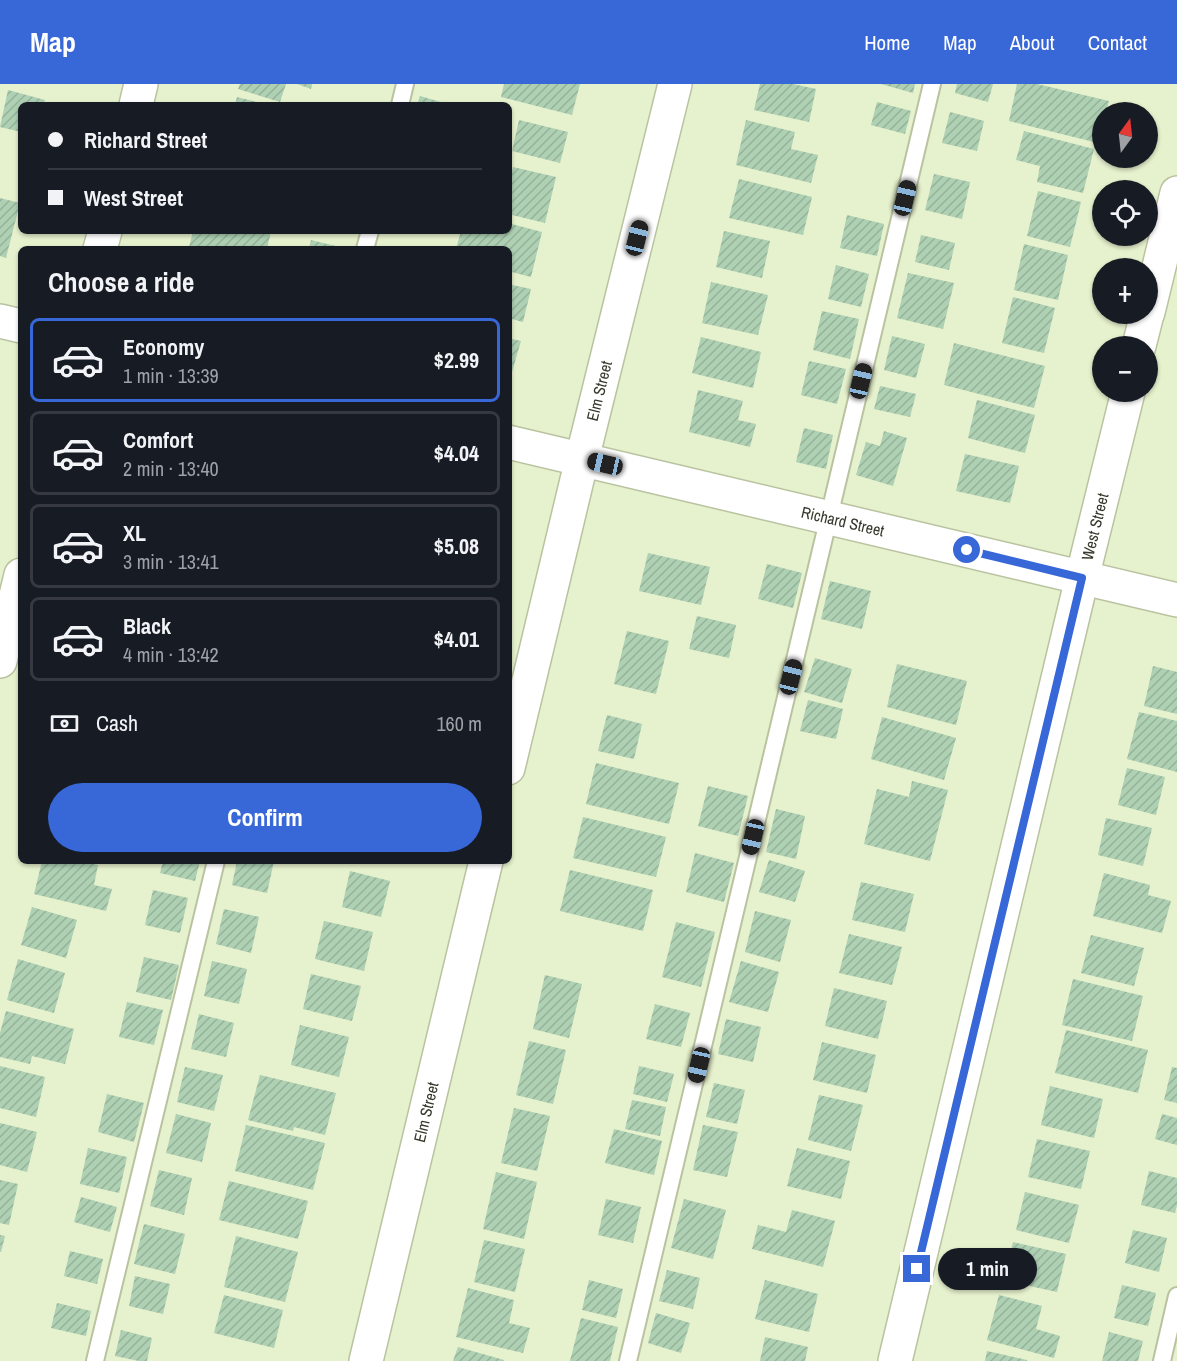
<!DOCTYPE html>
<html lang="en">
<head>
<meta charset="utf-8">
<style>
	:root { --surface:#171b24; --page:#242831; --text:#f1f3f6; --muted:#9ea1a6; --line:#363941; --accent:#3867d7 }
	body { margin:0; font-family:"Archivo Narrow",sans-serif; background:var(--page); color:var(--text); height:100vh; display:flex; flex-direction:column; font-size:22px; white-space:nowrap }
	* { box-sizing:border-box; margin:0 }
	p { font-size:20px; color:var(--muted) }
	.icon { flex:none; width:33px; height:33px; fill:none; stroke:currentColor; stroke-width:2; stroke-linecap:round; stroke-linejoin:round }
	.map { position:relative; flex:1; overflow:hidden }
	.sheet { position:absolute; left:18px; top:162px; width:494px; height:618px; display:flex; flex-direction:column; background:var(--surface); border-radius:9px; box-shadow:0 2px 4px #0004 }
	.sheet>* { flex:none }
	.hud { position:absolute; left:18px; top:18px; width:494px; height:132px; border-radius:9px; box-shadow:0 2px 4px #0004; display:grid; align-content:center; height:132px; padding:0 30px; background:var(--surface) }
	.needle { width:39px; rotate:15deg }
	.controls { position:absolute; left:1092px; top:18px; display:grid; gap:12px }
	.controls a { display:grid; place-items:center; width:66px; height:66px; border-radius:50%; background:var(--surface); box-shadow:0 2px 4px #0004; font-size:30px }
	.end { position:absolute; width:27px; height:27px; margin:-14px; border:8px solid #3867d7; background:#fff; box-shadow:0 0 0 3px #fff }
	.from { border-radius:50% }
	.bubble { position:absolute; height:42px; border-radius:21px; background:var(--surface); box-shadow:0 2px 4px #0004; font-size:20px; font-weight:700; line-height:42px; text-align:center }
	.car { position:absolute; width:18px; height:36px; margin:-18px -9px; border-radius:8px; box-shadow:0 0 4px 2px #0007; background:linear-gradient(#222 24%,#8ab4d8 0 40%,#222 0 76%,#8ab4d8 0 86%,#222 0) }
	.hud b { display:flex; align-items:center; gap:21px; height:57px; font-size:22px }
	.hud b+b { border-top:2px solid var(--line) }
	.hud i { width:15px; height:15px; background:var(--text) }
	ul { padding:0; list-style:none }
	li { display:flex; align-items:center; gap:18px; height:84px; margin:0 12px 9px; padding:0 18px; border:3px solid var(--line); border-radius:9px }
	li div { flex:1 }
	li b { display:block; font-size:22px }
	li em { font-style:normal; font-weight:700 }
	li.on { border-color:var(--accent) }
	li>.icon { width:54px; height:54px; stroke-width:1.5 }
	h2 { padding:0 30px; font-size:27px; line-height:72px }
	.pay { display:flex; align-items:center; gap:15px; height:66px; padding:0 30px; font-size:22px }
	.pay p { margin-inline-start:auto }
	.cta { display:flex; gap:12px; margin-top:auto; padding:12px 30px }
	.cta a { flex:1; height:69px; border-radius:36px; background:var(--accent); color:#fff; font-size:24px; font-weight:700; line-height:69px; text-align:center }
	header { display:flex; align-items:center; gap:36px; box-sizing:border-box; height:84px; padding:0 30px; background:var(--accent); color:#fff }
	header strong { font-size:28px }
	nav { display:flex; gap:33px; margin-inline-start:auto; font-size:21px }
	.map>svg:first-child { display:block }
	.building { fill:url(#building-hatch) }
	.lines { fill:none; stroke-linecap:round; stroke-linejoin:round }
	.service-casing { stroke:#b9c3a0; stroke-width:20 }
	.minor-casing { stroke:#b9c3a0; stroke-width:36 }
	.service { stroke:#fff; stroke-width:16 }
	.minor { stroke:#fff; stroke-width:33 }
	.route { stroke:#3867d7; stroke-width:8 }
	.labels { text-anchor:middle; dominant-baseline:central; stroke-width:5; stroke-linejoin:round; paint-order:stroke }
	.street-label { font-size:16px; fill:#35392b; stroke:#f3ffda }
</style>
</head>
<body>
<header>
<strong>Map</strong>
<nav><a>Home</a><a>Map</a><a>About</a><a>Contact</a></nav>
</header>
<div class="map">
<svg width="1177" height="1277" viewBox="0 0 1177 1277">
	<defs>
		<pattern id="building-hatch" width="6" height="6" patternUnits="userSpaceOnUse" patternTransform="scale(1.5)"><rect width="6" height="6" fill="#aed0b3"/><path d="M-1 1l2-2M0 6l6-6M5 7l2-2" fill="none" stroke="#96b39a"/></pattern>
	</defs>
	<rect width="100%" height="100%" fill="#e6f1cd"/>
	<g class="building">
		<polygon points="240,0 286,0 280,18 238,5"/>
		<polygon points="297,0 312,0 311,5"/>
		<polygon points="504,0 580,0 572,31 501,13"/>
		<polygon points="760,0 793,0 816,5 809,38 754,26"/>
		<polygon points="881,0 915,0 913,9"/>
		<polygon points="957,0 993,0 988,18 955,9"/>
		<polygon points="1017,0 1037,0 1109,17 1106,28 1102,28 1102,42 1098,59 1009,37"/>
		<polygon points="8,6 45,16 43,21 21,21 21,48 0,43"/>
		<polygon points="420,12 448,20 448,21 417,21"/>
		<polygon points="237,13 265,20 265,21 235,21"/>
		<polygon points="877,18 911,27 905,50 871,41"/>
		<polygon points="950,28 984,37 977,67 942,59"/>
		<polygon points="519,36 568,48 560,79 512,67"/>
		<polygon points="746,36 795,48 791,65 818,71 811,99 736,81"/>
		<polygon points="1024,47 1094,65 1083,109 1037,98 1040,82 1016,76"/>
		<polygon points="513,83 556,93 545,139 508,130 508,101"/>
		<polygon points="934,90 970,98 962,135 925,126"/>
		<polygon points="739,95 812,113 803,151 729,134"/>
		<polygon points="1038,107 1081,118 1070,163 1027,152"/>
		<polygon points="0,114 20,119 6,174 0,172"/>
		<polygon points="847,131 884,140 877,172 840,164"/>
		<polygon points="508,139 542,148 531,193 508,187 508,165 456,165 461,147 508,147"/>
		<polygon points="193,147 271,147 267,165 195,165 189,163"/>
		<polygon points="724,147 770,157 762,194 716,183"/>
		<polygon points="921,151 955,159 949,186 915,178"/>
		<polygon points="311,156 344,164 344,165 309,165"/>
		<polygon points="1024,160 1068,171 1058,216 1014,206"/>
		<polygon points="836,181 869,190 861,223 828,215"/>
		<polygon points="908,189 954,199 943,245 897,234"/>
		<polygon points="711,198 768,211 758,251 702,239"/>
		<polygon points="508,200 531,205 523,238 508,234"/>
		<polygon points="1013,213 1055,224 1044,269 1002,259"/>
		<polygon points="822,227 859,235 850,275 813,266"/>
		<polygon points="892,252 925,260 916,294 884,286"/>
		<polygon points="701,253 761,268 753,304 692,289"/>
		<polygon points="508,254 521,257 509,298 508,298"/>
		<polygon points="954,259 1045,282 1034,324 944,301"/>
		<polygon points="809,277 846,285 837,320 801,311"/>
		<polygon points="880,302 916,310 910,333 874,325"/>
		<polygon points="698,306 743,317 738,336 756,340 750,363 689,348"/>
		<polygon points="977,316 1035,331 1025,369 968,354"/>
		<polygon points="804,344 833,351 826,385 796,378"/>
		<polygon points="884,347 907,354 893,402 856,391 866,358 880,362"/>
		<polygon points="965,370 1019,382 1010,419 956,407"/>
		<polygon points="648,469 710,483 701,521 639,507"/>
		<polygon points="767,480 802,489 793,524 758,515"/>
		<polygon points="830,497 871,507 862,545 821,535"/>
		<polygon points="697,532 736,541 729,574 689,565"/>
		<polygon points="627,547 669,557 656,610 614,600"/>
		<polygon points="815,574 852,585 842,619 804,608"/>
		<polygon points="897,580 967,597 956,641 887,623"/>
		<polygon points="1153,582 1177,588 1177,630 1144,622"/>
		<polygon points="808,616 843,625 836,655 800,647"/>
		<polygon points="1139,628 1177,637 1177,688 1127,675"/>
		<polygon points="607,631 642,640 634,675 598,667"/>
		<polygon points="882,633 956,654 944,696 871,675"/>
		<polygon points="596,679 679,699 669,740 586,720"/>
		<polygon points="1127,684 1165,693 1156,731 1118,721"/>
		<polygon points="912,697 948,706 930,777 864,760 877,705 909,713"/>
		<polygon points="708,702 748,712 738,752 698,742"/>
		<polygon points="776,725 805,732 796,775 766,768"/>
		<polygon points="583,733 666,753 656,793 573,774"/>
		<polygon points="1106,734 1152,744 1143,782 1098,771"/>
		<polygon points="695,769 734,779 724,818 686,808"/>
		<polygon points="769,776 805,787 795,818 759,808"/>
		<polygon points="42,777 80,777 98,781 94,801 112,805 106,827 34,810"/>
		<polygon points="163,777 200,777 195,797 160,789"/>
		<polygon points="237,777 274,777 267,809 232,801"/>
		<polygon points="570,786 653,806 643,847 560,827"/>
		<polygon points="350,787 390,797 381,833 342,823"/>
		<polygon points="1104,789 1150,801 1148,811 1171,817 1162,849 1093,832"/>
		<polygon points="861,798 914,810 905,848 852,836"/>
		<polygon points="153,806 188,814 180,849 145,841"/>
		<polygon points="32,823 77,836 66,874 21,861"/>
		<polygon points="224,825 259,833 251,869 216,860"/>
		<polygon points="755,827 791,836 780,878 745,868"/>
		<polygon points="324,837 373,848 364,887 315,875"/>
		<polygon points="676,838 715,848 701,903 662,893"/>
		<polygon points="849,850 902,863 892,901 839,889"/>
		<polygon points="1091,851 1144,864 1134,902 1081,889"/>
		<polygon points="144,873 179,881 171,916 136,908"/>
		<polygon points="18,875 65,889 54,929 7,916"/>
		<polygon points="212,877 247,885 239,920 204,912"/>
		<polygon points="741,877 779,888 768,928 729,918"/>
		<polygon points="311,890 361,902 352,937 303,925"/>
		<polygon points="545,891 582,900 569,954 533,945"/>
		<polygon points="1073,895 1143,912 1132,957 1062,941"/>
		<polygon points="834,904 887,917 878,955 825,942"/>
		<polygon points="127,918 163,926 154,961 119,953"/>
		<polygon points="655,920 690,929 681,963 646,955"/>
		<polygon points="6,927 74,945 65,980 32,972 30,980 0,973 0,949"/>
		<polygon points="199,930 234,939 226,973 191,965"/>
		<polygon points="726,935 761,943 753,978 718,970"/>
		<polygon points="300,941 349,953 339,993 291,981"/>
		<polygon points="1066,946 1148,966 1138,1009 1055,989"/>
		<polygon points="529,957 566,966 553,1020 516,1011"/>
		<polygon points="822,958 876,971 867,1009 813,996"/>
		<polygon points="0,982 45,993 36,1033 0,1024"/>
		<polygon points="639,982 674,990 667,1018 633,1010"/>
		<polygon points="185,983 223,991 214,1027 177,1018"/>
		<polygon points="1172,983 1177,984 1177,1019 1164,1016"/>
		<polygon points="260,991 336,1009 325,1051 294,1043 293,1047 248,1036"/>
		<polygon points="714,999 745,1006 737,1040 706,1033"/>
		<polygon points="1050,1002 1103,1015 1094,1054 1041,1041"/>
		<polygon points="107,1010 144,1019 134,1058 98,1048"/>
		<polygon points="819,1011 863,1021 851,1067 808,1056"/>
		<polygon points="632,1016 666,1023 660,1052 625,1045"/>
		<polygon points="514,1024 550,1032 537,1087 501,1079"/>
		<polygon points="176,1030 211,1039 202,1078 166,1069"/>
		<polygon points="1162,1030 1177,1034 1177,1061 1155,1055"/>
		<polygon points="0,1039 37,1048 27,1088 0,1081"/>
		<polygon points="246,1041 325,1059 313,1106 235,1087"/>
		<polygon points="703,1041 738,1048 727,1093 693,1086"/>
		<polygon points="614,1045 662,1057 654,1091 605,1079"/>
		<polygon points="1037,1055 1090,1067 1081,1105 1028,1093"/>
		<polygon points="88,1064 127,1073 119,1109 80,1100"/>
		<polygon points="797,1064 850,1077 841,1115 787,1102"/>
		<polygon points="159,1086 192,1094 184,1131 150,1122"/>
		<polygon points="1149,1087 1177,1094 1177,1121 1175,1129 1141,1121"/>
		<polygon points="496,1088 537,1098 524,1155 483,1145"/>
		<polygon points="0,1096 18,1100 9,1141 0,1139"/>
		<polygon points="229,1097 308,1117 298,1155 219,1136"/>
		<polygon points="1025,1108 1079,1121 1069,1159 1016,1146"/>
		<polygon points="81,1113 117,1123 110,1148 74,1138"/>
		<polygon points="606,1115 641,1123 633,1159 598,1151"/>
		<polygon points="684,1115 726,1126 713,1175 671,1164"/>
		<polygon points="792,1126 835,1137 823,1183 752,1165 758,1141 786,1148"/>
		<polygon points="144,1140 185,1150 175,1190 134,1180"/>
		<polygon points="1133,1146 1167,1154 1159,1188 1125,1179"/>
		<polygon points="0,1151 5,1152 1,1168 0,1168"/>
		<polygon points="236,1152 298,1168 285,1218 224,1203"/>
		<polygon points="484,1156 525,1165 515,1208 474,1198"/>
		<polygon points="1013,1158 1066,1170 1057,1208 1003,1196"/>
		<polygon points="70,1167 103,1175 97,1200 64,1192"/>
		<polygon points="667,1186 700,1194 693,1225 659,1217"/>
		<polygon points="135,1192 170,1200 163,1230 129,1222"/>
		<polygon points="589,1196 623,1205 616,1234 582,1226"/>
		<polygon points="765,1196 818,1210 809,1248 755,1235"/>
		<polygon points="1122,1201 1156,1209 1148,1242 1114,1234"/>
		<polygon points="468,1204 514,1216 509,1239 530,1244 523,1269 456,1253"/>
		<polygon points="224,1211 283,1226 274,1264 214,1249"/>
		<polygon points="999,1211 1042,1222 1036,1245 1060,1252 1054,1274 987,1256"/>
		<polygon points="57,1219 91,1227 86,1252 51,1244"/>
		<polygon points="656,1229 690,1239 681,1269 648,1259"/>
		<polygon points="581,1234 618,1243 610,1277 570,1277"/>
		<polygon points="121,1246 152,1254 147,1277 139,1277 115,1272"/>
		<polygon points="1109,1248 1143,1257 1138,1277 1102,1277"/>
		<polygon points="765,1253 808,1263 805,1277 760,1277"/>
		<polygon points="458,1263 504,1276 504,1277 453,1277"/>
		<polygon points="987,1267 1027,1276 1027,1277 985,1277"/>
	</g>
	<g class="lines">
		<g class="service-casing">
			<g id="service">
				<polyline points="400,21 405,0"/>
				<polyline points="365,165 370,147"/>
				<polyline points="95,1277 216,777"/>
				<polyline points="628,1277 932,0"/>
				<polyline points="1162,1277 1177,1212"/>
			</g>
		</g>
		<g class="minor-casing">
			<g id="minor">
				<polyline points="136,21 141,0"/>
				<polyline points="100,165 105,147"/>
				<polyline points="1148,228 1177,109"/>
				<polyline points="0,237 21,242"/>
				<polyline points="1139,262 1147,230"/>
				<path id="s1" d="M 508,358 L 1177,516"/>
				<polyline points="0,577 21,491"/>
				<path id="s2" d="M 508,684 L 582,375 L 675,0"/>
				<path id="s3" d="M 366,1277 L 486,777"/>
				<path id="s4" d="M 895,1277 L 1082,494 L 1128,308"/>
			</g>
		</g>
		<use href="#service" class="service"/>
		<use href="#minor" class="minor"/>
	</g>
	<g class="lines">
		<polyline class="route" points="917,1185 1082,494 967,466"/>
	</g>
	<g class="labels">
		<g class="street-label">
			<text stroke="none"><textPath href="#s2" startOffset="388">Elm Street</textPath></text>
			<text stroke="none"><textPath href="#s1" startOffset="344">Richard Street</textPath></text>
			<text stroke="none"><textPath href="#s4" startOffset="858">West Street</textPath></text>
			<text stroke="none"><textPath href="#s3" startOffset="256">Elm Street</textPath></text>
		</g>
	</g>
</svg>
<div class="controls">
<a><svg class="needle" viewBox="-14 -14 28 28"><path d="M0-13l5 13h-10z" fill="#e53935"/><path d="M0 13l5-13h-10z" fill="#9ea1a6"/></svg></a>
<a><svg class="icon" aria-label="locate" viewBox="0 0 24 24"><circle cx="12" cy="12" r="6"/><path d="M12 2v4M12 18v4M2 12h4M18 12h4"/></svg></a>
<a>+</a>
<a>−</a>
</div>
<i class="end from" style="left:967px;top:466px"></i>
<i class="end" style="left:917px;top:1185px"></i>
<div class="bubble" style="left:938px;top:1164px;width:99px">1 min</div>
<i class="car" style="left:905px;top:114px;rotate:13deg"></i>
<i class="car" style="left:637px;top:154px;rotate:14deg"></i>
<i class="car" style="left:861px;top:297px;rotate:13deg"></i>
<i class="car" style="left:605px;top:380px;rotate:283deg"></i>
<i class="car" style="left:791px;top:593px;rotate:14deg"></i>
<i class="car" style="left:753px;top:753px;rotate:193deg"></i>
<i class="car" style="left:699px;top:981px;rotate:193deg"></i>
<div class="hud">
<b><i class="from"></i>Richard Street</b>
<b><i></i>West Street</b>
</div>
<section class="sheet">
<h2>Choose a ride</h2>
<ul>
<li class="on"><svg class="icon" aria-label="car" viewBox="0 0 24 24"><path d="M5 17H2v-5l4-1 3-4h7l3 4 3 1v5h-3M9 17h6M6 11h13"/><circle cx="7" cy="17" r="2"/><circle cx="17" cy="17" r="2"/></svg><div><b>Economy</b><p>1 min · 13:39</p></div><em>$2.99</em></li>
<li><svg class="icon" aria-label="car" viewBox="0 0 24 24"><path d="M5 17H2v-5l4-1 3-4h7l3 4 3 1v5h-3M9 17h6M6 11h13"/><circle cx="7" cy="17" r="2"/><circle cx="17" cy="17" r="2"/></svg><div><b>Comfort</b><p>2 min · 13:40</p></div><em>$4.04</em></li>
<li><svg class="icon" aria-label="car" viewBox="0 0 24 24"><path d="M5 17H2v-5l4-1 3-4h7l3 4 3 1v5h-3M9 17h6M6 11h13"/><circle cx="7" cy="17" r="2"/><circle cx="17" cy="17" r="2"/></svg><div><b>XL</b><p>3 min · 13:41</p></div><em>$5.08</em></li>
<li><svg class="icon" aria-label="car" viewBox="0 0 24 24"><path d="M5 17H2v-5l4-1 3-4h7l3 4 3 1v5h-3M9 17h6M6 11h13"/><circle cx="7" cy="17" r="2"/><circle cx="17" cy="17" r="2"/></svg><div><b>Black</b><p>4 min · 13:42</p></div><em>$4.01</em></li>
</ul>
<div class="pay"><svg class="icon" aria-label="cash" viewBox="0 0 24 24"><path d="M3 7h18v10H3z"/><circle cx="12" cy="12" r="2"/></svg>Cash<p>160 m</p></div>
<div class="cta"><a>Confirm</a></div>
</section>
</div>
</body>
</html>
